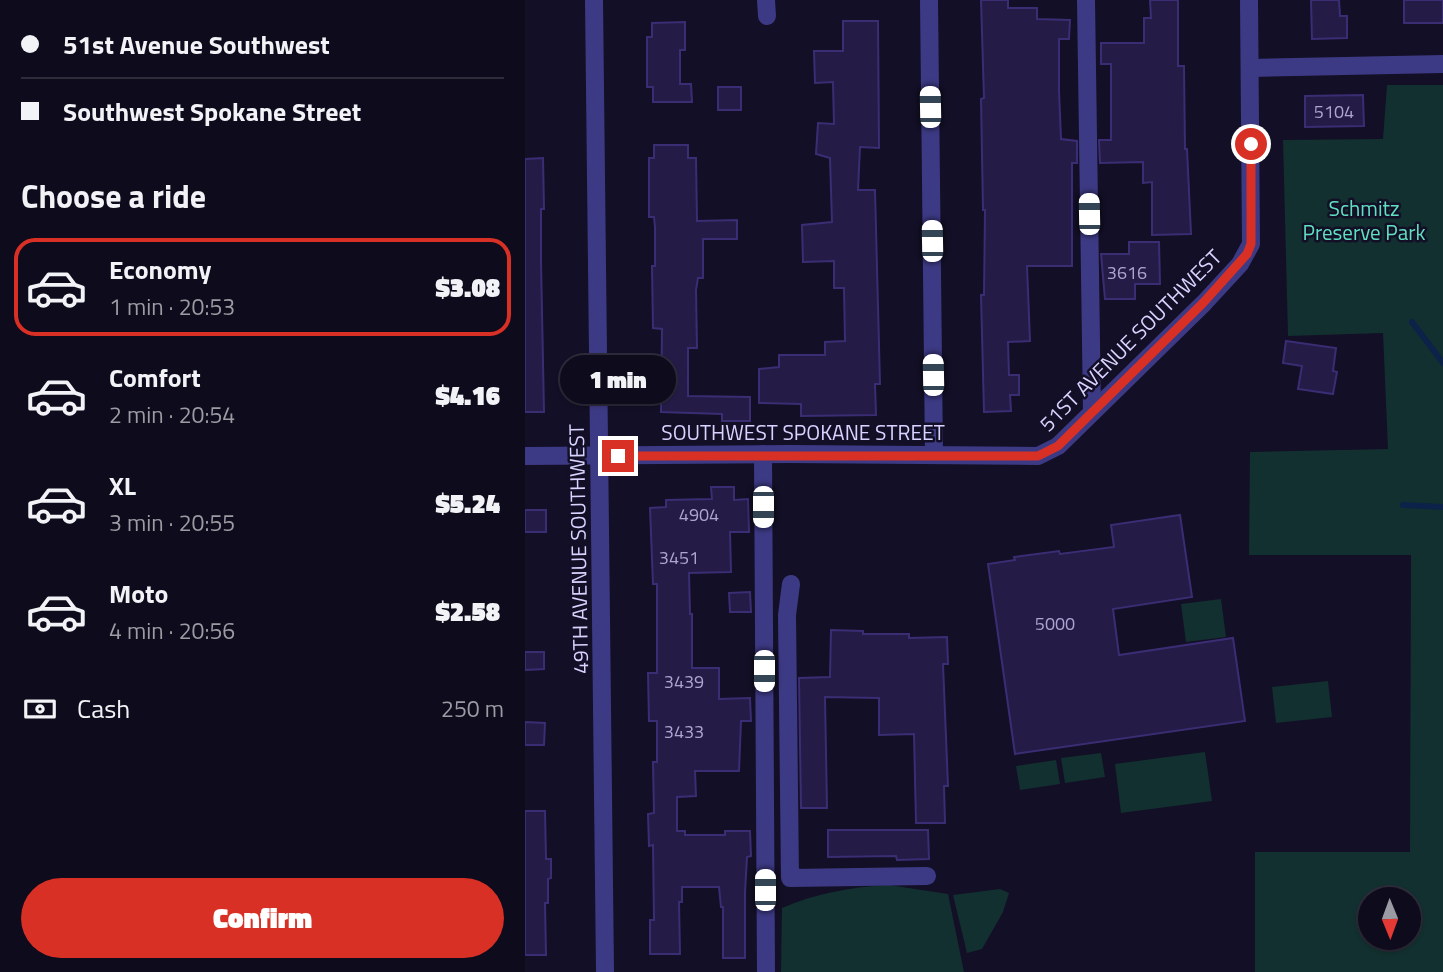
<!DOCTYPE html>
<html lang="en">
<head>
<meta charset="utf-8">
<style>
	:root { --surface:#0e0b1c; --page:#1c1929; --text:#f1f3f6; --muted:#9b9ba3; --line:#2e2b3b; --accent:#d93025 }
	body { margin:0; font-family:"Titillium Web",sans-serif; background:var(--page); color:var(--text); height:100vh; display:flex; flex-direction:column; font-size:26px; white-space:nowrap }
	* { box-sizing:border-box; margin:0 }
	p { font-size:23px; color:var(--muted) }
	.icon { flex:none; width:38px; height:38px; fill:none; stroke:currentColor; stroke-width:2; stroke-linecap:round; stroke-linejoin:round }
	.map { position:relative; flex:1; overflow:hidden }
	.side { display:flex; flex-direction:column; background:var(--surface); width:525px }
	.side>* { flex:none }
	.banner { display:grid; align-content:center; height:154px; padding:0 21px; background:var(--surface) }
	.needle { width:46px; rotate:179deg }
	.buttons { position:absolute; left:833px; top:887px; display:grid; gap:14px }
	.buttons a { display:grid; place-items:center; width:63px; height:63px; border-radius:50%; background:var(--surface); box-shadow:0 2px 5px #0004,0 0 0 2px var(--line); font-size:35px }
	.end { position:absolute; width:32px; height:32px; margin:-16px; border:9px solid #d93025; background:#fff; box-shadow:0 0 0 4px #fff }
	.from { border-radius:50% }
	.bubble { position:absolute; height:49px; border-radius:24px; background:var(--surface); box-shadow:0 2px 5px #0004,0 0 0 2px var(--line); font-size:23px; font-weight:800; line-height:49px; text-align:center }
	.car { position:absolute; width:21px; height:42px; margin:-21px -10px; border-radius:9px; box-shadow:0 0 5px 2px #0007; background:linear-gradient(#fff 24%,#345 0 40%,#fff 0 76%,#345 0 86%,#fff 0) }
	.banner b { display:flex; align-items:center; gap:24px; height:66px; font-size:26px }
	.banner b+b { border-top:2px solid var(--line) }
	.banner i { width:18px; height:18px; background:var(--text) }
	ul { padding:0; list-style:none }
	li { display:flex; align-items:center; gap:21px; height:98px; margin:0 14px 10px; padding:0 7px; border:4px solid transparent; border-radius:21px }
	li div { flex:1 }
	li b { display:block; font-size:26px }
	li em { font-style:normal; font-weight:800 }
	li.active { border-color:var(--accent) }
	li>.icon { width:63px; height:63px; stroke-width:1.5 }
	h2 { padding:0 21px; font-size:32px; line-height:84px }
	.pay { display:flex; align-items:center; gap:18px; height:77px; padding:0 21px; font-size:26px }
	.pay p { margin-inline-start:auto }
	.action { display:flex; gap:14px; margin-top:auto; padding:14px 21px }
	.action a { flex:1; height:80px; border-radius:42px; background:var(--accent); color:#fff; font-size:28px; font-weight:800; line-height:80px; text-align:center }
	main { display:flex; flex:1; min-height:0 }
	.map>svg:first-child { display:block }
	.green { fill:#12302f; fill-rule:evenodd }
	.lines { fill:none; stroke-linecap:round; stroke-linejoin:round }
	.stream { stroke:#0c2248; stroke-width:6 }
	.building { fill:#241b47; stroke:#3b2d73; stroke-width:2 }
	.minor { stroke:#3d3a85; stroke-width:18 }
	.route { stroke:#d93025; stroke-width:9 }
	.labels { text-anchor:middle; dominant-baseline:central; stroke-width:5; stroke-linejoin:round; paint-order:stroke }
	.number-label { font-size:18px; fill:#aca6d1 }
	.park-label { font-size:21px; fill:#5fe0c0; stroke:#130f26 }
	.street-label { font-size:21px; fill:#d9d4ff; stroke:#130f26 }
</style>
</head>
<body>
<main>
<section class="side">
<div class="banner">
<b><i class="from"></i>51st Avenue Southwest</b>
<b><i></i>Southwest Spokane Street</b>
</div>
<h2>Choose a ride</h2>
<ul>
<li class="active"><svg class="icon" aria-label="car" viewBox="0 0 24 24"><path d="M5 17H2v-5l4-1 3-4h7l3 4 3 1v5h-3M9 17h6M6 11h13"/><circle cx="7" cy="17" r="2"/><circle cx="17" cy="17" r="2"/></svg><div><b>Economy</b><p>1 min · 20:53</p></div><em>$3.08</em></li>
<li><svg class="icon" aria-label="car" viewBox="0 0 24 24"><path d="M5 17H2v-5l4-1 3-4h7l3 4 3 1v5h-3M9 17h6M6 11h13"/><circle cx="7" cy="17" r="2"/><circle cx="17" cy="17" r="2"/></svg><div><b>Comfort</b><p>2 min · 20:54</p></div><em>$4.16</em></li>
<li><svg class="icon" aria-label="car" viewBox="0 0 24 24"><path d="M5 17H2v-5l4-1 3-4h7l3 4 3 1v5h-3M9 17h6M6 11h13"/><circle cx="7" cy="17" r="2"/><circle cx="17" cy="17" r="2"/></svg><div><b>XL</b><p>3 min · 20:55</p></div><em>$5.24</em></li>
<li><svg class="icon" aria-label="car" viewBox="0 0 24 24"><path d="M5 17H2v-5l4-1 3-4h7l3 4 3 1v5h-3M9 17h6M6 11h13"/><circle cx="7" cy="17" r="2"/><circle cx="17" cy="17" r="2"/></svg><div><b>Moto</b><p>4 min · 20:56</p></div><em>$2.58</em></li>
</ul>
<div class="pay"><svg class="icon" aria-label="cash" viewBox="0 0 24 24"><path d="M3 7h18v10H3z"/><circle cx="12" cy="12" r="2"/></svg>Cash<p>250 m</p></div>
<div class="action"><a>Confirm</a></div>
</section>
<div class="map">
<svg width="918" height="972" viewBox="0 0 918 972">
	<rect width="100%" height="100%" fill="#130f26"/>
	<g class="green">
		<path d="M 862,85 L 918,85 L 918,972 L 730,972 L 730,852 L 885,852 L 886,555 L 724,555 L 725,452 L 863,449 L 858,333 L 763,336 L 758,140 L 858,139 ZM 845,900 L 884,900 L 884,938 L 845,938 Z"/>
		<polygon points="696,599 701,637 661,642 656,604"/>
		<polygon points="803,681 807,717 751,723 747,687"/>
		<polygon points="680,752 687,801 596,813 590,764"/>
		<polygon points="576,753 580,777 540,783 536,758"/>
		<polygon points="531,760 535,784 495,790 491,766"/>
		<path d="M 364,885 L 423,894 L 439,972 L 256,972 L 257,908 C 292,893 326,887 364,885 Z"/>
		<polygon points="475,889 484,893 478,912 457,949 442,953 428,895"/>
	</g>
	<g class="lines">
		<g class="stream">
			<polyline points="887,322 918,363"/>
			<polyline points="878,505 918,507"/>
		</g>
	</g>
	<g class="building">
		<polygon points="456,0 483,0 483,8 512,8 512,19 545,20 544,39 534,39 534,91 536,139 552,141 552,163 547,163 547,266 502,266 505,341 483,342 484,375 494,375 494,395 485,395 486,411 459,412 456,295 459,295 460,210 458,210 456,99 459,98"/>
		<polygon points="625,0 653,0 653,66 659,66 660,149 662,149 666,234 627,235 627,182 618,183 618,162 575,163 574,140 586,140 586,64 576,64 576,43 619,43 619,18 626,18"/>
		<polygon points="786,0 814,0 815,16 822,16 822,38 787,39"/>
		<rect x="879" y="0" width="39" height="23"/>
		<polygon points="318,21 353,21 354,148 335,147 333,190 350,190 355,384 350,384 351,415 276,416 276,404 234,403 234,369 254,367 254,355 300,355 300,342 320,341 319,288 309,288 309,261 278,262 277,225 307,222 305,158 291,154 293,123 309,124 308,82 290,83 289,51 318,51"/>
		<polygon points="160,22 160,50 155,50 155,84 166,84 167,102 128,102 128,87 122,87 122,37 127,37 127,23"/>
		<rect x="193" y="87" width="23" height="23"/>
		<polygon points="838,95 839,126 780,127 780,96"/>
		<polygon points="129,145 163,145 163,158 171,158 172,221 212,220 212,239 178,239 178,278 173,278 171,290 172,348 163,348 163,396 225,397 225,421 197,421 197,414 136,412 137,329 128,328 127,266 130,266 130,227 129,217 124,217 124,158 129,158"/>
		<polygon points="18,158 19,209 16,209 16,262 19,412 0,412 0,159"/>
		<polygon points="604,242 634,242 635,284 610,284 610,299 580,299 576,254 604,254"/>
		<polygon points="761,341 811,348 808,371 812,372 808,394 773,389 777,366 758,363"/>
		<polygon points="186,487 209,487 209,500 223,499 224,532 205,532 206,572 164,573 165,614 167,614 167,668 194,668 194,699 225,698 226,721 216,721 214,771 170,771 171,796 152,797 152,831 160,831 160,835 200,835 200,831 225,831 226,856 222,857 220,892 220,958 198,958 198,907 196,907 194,887 157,887 157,902 154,902 155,954 125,954 125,920 129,920 128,845 124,846 123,814 129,813 128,762 132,762 132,721 124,721 123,673 132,673 132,584 128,584 125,508 141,507 141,500 187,499"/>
		<rect x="0" y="510" width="21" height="22"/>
		<polygon points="655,515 667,597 588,609 594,655 708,638 720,721 490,754 463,564 490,560 489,557 534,551 535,554 589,547 586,525"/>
		<polygon points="225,592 226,612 205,612 204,593"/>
		<polygon points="306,630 338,631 338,634 384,634 384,638 422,637 423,664 418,664 423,786 419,786 420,823 391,823 389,734 354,735 354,698 300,697 302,808 276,808 274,678 305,677"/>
		<polygon points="0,652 19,652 19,669 0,670"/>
		<polygon points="0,722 20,723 19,745 0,745"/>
		<polygon points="0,811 20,811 21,859 26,859 26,878 23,879 23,903 20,903 21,955 0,955"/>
		<polygon points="303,830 403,830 404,859 372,860 371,856 303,857"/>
	</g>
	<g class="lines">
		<g class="minor">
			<polyline points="69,0 80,972"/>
			<polyline points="241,0 242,16"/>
			<polyline points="404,0 409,455"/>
			<polyline points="561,0 567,411"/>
			<polyline points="725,68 918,64"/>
			<polyline points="238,454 241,972"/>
			<polyline points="0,456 265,454 513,456 533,446 679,303 715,264 726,244 724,0"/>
			<polyline points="266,584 262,615 265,878 402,876"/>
		</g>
	</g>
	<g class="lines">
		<polyline class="route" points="93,456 513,456 533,446 678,303 722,254 726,244 726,144"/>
	</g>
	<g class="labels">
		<g class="number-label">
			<text x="809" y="111">5104</text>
			<text x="602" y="272">3616</text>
			<text x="174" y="514">4904</text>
			<text x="154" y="557">3451</text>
			<text x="530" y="623">5000</text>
			<text x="159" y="681">3439</text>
			<text x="159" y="731">3433</text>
		</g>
		<g class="park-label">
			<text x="839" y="208">Schmitz<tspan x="839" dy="24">Preserve Park</tspan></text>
		</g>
		<g class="street-label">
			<text transform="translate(605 340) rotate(-45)">51ST AVENUE SOUTHWEST</text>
			<text x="278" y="432">SOUTHWEST SPOKANE STREET</text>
			<text transform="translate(53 549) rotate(-91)">49TH AVENUE SOUTHWEST</text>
		</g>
	</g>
</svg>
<div class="buttons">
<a><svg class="needle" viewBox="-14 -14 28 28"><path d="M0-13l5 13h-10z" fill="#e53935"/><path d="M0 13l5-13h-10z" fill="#9b9ba3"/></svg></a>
</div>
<i class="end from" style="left:726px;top:144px"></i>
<i class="end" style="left:93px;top:456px"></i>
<div class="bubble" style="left:35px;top:355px;width:116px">1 min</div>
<i class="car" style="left:405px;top:107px;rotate:359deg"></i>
<i class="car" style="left:564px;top:214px;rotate:359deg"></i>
<i class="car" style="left:407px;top:241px;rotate:359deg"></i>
<i class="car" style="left:408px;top:375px;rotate:359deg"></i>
<i class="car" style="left:238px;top:507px;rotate:180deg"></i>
<i class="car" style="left:239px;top:671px;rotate:180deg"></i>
<i class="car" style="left:240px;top:890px;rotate:0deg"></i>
</div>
</main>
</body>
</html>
